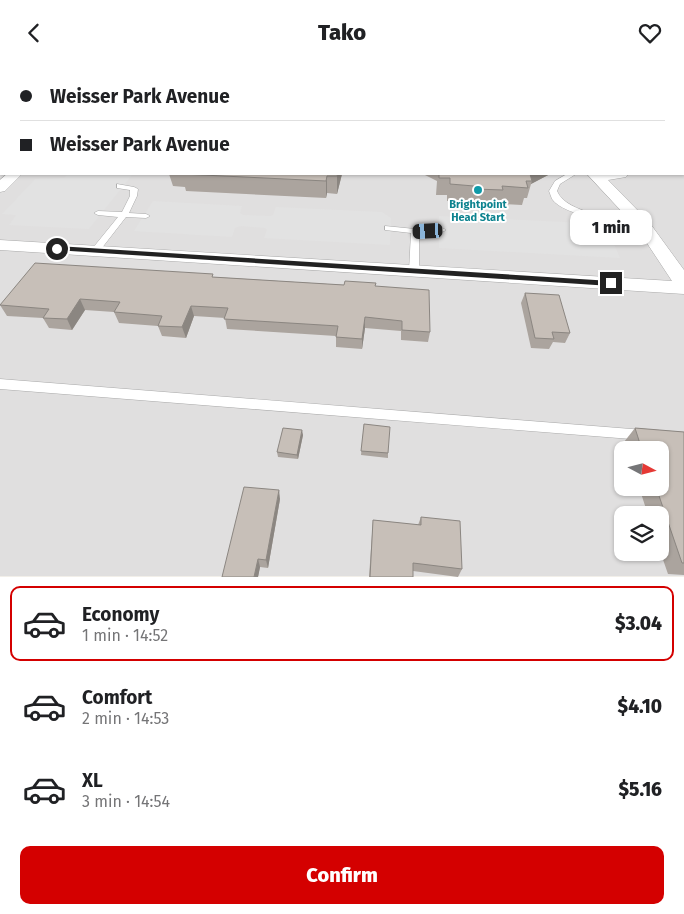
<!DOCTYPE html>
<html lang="en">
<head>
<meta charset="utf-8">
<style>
	:root { --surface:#fff; --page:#f6f6f6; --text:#202124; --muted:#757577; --line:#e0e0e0; --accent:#d40000 }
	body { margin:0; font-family:"Fira Sans",sans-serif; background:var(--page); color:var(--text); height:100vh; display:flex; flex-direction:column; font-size:19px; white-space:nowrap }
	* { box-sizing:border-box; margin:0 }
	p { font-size:16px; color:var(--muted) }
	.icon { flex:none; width:28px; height:28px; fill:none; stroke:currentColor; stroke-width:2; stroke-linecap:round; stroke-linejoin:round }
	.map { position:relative; height:512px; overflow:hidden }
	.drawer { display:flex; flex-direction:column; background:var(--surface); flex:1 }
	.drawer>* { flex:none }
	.banner { position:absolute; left:0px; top:0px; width:685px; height:110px; box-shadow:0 1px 4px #0004; display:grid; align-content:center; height:110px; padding:0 20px; background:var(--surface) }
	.needle { width:32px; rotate:97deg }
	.buttons { position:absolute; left:614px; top:376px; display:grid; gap:10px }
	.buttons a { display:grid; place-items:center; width:55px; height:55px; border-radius:10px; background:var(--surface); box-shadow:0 1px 4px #0004; font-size:25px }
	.end { position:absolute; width:22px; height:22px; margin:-11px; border:6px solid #222; background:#fff; box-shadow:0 0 0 2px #fff }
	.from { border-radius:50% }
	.bubble { position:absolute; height:35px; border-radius:10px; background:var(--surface); box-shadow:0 1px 4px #0004; font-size:16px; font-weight:800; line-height:35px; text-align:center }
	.car { position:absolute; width:15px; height:30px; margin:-15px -8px; border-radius:6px; box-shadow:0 0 4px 1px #0007; background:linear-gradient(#222 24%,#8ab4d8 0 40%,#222 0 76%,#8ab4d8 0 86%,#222 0) }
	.banner b { display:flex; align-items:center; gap:18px; height:48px; font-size:19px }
	.banner b+b { border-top:1px solid var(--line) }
	.banner i { width:12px; height:12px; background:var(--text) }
	ul { padding:9px 0 0; list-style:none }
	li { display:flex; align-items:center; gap:15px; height:75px; margin:0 10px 8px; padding:0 10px; border:2px solid transparent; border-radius:10px }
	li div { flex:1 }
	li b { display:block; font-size:19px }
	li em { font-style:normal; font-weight:800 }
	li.selected { border-color:var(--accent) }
	li>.icon { width:45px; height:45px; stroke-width:1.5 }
	.button { display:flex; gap:10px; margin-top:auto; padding:10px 20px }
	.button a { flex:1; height:58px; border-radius:10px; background:var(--accent); color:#fff; font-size:20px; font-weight:800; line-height:58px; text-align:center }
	header { display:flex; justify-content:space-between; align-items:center; height:65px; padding:0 20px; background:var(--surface); font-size:22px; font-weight:800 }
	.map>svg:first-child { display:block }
	.residential { fill:#e0dfdf; fill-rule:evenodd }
	.parking { fill:#e2e2e2 }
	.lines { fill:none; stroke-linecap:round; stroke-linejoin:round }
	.lane-casing { stroke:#a9a9a9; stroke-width:1 }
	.street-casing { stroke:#a9a9a9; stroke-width:1 }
	.secondary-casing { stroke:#707d05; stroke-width:1 }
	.lane { fill:#fff; fill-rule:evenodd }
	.street { fill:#fff; fill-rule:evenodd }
	.secondary { fill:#f7fabf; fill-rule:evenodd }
	.wall { fill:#aba49e }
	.shaded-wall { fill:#8b8681 }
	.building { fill:#c7bfb8; stroke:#8b8681 }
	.route { fill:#222 }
	.culture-dot { fill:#0f9aa8; stroke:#fff; stroke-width:2 }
	.labels { text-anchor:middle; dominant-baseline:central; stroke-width:4; stroke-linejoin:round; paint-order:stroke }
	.far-culture-label { font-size:11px; font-weight:bold; fill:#0d838f; stroke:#fff }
</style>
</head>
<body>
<header><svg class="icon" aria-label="back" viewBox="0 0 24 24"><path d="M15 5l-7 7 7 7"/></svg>Tako<svg class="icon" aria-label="heart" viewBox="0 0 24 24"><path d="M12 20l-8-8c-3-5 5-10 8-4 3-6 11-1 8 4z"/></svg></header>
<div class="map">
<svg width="684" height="512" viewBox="0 0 684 512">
	<rect width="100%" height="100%" fill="#f2efe9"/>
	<path class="residential" d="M 0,0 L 684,0 L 684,511 L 0,511 ZM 1,1 L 684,1 L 684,109 L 1,109 ZM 622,385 L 660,385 L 660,422 L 622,422 ZM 622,450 L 660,450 L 660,488 L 622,488 Z"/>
	<g class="parking">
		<polygon points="68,109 133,109 89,164 9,160 16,150 2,149 35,114 64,113"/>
		<polygon points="153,136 242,141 240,148 243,150 271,151 273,150 276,142 382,147 391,153 390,180 264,173 267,165 265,163 241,161 235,163 232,172 134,166"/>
		<polygon points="439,151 605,159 620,193 439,183"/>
	</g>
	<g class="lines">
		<g class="lane-casing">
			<g id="lane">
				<polygon points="452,0 458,0 458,1 453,1"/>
				<polygon points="654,0 660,0 661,1 655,1"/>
				<path d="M 567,109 L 576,109 L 560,119 L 557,126 C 566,149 621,154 643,158 L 647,160 L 643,162 C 623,159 563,151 552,134 C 551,131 550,129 549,126 L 555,116 Z"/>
				<polygon points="117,119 134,122 138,124 137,131 129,148 146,149 150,151 146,153 126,152 98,188 92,188 91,186 92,184 118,152 98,150 94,148 98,146 122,147 130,131 130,125 117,123"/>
				<polygon points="385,161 415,164 442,163 446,165 442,167 419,168 419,206 414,209 409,206 411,168 385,165"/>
				<polygon points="0,314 644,365 648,366 650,370 648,374 644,375 0,324"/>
			</g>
		</g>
		<g class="street-casing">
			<g id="street">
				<polygon points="539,0 549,0 550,1 540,1"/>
				<polygon points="7,109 22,109 5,126 0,127 0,115"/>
				<polygon points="587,109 628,109 626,112 608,115 649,157 684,205 684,229 0,185 0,175 672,216 637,163"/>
			</g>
		</g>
		<g class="secondary-casing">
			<rect id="secondary" x="0" y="30" width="1" height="10"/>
		</g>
		<use href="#lane" class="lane"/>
		<use href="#street" class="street"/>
		<use href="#secondary" class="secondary"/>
	</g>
	<g class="wall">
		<rect x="0" y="36" width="1" height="56"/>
		<polygon points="169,109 342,109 337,129 327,128 326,133 186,126 185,122 173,121"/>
		<polygon points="423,109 550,109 531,119 527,133 524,133 522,140 500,139 499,142 472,142 471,138 447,136 447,130 436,130 437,116"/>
		<polygon points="214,212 344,220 375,221 430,267 428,277 401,275 401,266 365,263 362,284 336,282 336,271 227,264 225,253 194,251 186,273 162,271 158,261 119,258 114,247 85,245 72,265 49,263 43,253 7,251 0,240"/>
		<polygon points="525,228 570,268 565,278 553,277 549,284 531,283 521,238"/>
		<polygon points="364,359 388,388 388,393 361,390"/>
		<polygon points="635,363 684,367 684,510 668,509 660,486 660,450 648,450 639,422 660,422 660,385 627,385 624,377"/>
		<polygon points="303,370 298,394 278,392 277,387"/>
		<polygon points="280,434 268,503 260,502 258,512 222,512"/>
		<polygon points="421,452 462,504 458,512 413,506 413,512 369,512 373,455 418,460"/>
	</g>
	<g class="shaded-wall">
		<polygon points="230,0 236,0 237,1 229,1"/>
		<polygon points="338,109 342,109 337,129 337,111"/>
		<polygon points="528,109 550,109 531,119 532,116"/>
		<polygon points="327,111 327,128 326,133 326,116"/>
		<polygon points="80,234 85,245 72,265 67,254"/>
		<polygon points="191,241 194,251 186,273 182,262"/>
		<polygon points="365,252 365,263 362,284 362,274"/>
		<polygon points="302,365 303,370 298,394 297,390"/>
		<polygon points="279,425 280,434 268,503 266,495"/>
		<polygon points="258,494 260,502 258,512 254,512"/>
	</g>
	<g class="building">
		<polygon points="106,0 113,0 134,1 104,1"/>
		<polygon points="182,0 230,0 229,1 181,1"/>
		<polygon points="275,0 351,0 350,1 274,1"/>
		<rect x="0" y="36" width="1" height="40"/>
		<polygon points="182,109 338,109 337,111 327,111 326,116"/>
		<polygon points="439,109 530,109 532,116 526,116 528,123 502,121 503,125 475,124 474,121 450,119 450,113 439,113"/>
		<polygon points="35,198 213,209 212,212 344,220 345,216 376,218 375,221 429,225 430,267 402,265 402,256 365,252 362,274 336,272 338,261 224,254 228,243 191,241 182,262 158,261 162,251 114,247 120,237 80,234 67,254 43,253 49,244 0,240"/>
		<polygon points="525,228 559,230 570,268 552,267 554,274 535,273"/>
		<polygon points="364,359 390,362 388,388 361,386"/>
		<polygon points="283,363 302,365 297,390 277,387"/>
		<polygon points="635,363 684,367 684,498 682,498 656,422 660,422 660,385 642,385"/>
		<polygon points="244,422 279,425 266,495 258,494 254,512 222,512"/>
		<polygon points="421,452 460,456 462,504 413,498 413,512 370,512 373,455 421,460"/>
	</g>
	<polygon class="route" points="57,181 611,216 615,218 611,221 55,185 54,184"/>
	<circle class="culture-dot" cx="478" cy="125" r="5"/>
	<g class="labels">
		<g class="far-culture-label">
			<text x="478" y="139">Brightpoint<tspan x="478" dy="13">Head Start</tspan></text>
		</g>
	</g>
</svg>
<div class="buttons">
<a><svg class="needle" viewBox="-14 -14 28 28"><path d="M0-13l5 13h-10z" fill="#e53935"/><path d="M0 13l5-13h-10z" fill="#757577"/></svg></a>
<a><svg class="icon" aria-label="layers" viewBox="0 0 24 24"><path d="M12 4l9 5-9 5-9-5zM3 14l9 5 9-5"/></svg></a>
</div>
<i class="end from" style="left:57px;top:184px"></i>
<i class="end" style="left:611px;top:218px"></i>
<div class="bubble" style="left:570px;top:145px;width:82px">1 min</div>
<i class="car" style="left:428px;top:166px;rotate:267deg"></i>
<div class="banner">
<b><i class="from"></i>Weisser Park Avenue</b>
<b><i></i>Weisser Park Avenue</b>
</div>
</div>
<section class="drawer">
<ul>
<li class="selected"><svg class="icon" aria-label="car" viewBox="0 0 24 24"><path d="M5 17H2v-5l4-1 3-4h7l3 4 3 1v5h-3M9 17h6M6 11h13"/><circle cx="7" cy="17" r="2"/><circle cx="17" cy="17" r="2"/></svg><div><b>Economy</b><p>1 min · 14:52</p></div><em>$3.04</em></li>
<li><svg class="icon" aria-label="car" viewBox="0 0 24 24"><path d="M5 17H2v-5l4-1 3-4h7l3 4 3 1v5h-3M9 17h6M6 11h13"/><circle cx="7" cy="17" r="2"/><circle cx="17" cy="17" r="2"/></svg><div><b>Comfort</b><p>2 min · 14:53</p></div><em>$4.10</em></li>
<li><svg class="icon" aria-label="car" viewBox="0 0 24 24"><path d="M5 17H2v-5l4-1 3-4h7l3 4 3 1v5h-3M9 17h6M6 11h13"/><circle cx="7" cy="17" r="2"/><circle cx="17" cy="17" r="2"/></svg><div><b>XL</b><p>3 min · 14:54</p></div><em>$5.16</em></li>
</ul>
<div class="button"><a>Confirm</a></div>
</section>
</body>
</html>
